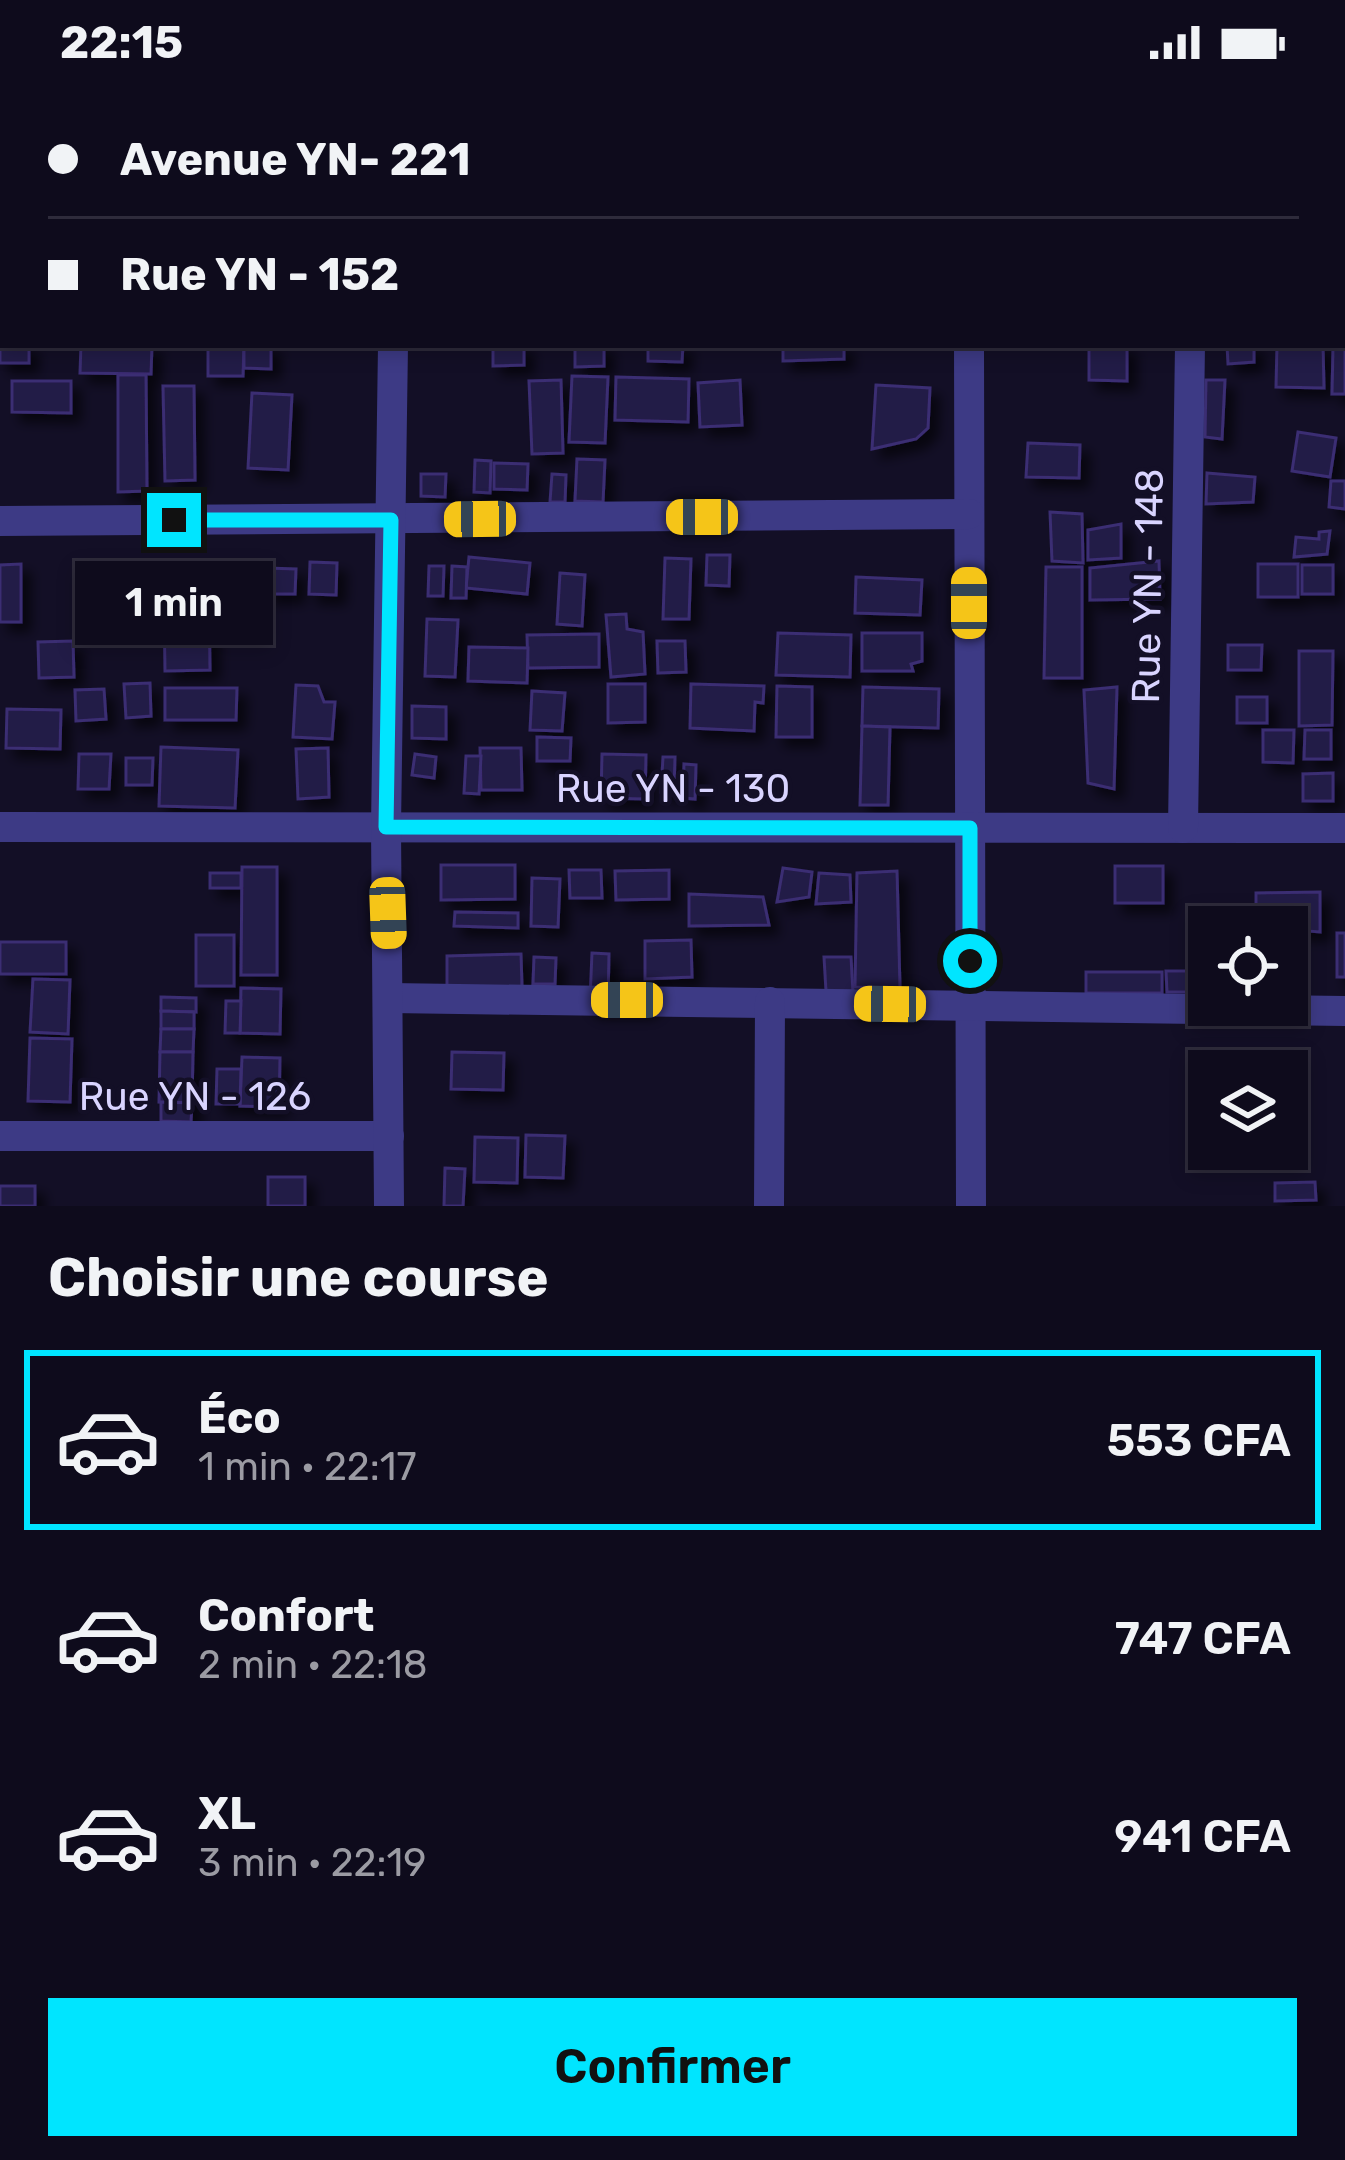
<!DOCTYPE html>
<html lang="fr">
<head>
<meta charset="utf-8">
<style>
	:root { --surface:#0e0b1c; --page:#171425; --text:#f1f3f6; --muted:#9b9ba3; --line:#2e2b3b; --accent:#00e5ff }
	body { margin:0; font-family:Rubik,sans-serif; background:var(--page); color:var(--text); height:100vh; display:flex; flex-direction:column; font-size:45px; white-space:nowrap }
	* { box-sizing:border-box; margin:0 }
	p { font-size:39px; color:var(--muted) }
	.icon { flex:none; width:66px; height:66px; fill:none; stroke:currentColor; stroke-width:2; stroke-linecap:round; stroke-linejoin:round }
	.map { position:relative; height:1122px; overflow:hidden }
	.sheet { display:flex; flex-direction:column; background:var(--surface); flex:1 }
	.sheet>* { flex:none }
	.guide { position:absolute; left:0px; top:0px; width:1347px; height:264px; box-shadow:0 6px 18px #0003,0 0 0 3px var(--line); display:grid; align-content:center; height:264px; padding:0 48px; background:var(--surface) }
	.fabs { position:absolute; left:1188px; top:822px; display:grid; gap:24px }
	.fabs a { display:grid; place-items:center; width:120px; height:120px; border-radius:0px; background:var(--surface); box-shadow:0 6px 18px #0003,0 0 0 3px var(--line); font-size:60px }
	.end { position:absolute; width:54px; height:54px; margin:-27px; border:15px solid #00e5ff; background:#111; box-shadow:0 0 0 6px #111 }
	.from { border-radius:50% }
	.bubble { position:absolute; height:84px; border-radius:0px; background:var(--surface); box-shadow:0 6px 18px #0003,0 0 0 3px var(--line); font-size:39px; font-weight:600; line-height:84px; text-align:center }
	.car { position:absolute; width:36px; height:72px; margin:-36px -18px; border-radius:15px; box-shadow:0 0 9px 3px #0007; background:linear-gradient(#f5c518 24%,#345 0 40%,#f5c518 0 76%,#345 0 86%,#f5c518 0) }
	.guide b { display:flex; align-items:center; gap:42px; height:114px; font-size:45px }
	.guide b+b { border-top:3px solid var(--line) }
	.guide i { width:30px; height:30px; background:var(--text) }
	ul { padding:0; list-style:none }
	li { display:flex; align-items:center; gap:36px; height:180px; margin:0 24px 18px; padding:0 24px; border:6px solid transparent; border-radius:0px }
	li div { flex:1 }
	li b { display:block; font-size:45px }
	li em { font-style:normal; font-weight:600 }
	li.current { border-color:var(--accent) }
	li>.icon { width:108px; height:108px; stroke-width:1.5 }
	h2 { padding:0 48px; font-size:54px; line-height:144px }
	.action { display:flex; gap:24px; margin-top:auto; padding:24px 48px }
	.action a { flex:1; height:138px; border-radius:0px; background:var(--accent); color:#111; font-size:48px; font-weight:600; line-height:138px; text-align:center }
	.status { display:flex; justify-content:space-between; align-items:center; height:84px; padding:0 60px; background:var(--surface); direction:ltr }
	.status svg { height:33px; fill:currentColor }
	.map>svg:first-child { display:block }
	.building { fill:#241b47; stroke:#3b2d73; stroke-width:3; filter:url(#shadow) }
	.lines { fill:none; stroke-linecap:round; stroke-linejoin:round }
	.minor { stroke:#3d3a85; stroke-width:30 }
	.route { stroke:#00e5ff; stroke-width:15 }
	.labels { text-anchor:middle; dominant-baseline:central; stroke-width:9; stroke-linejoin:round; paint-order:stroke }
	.street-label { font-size:39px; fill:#d9d4ff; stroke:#130f26 }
</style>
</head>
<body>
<div class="status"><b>22:15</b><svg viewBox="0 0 49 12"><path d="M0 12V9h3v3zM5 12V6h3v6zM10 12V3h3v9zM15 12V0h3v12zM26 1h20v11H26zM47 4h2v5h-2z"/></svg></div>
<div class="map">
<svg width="1345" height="1122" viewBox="0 0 1345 1122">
	<defs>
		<filter id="shadow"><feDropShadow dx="9" dy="9" stdDeviation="6" flood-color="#0009"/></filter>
	</defs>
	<rect width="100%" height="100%" fill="#130f26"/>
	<g class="building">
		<polygon points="0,180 3,261 29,261 29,279 0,279"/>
		<polygon points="81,261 152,261 151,290 80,289"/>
		<polygon points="208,261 244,261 243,292 208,292"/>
		<polygon points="244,261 271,261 271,285 244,284"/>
		<polygon points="493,261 524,261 524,281 493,282"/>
		<polygon points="575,261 604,261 604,282 575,283"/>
		<polygon points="648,261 683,261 682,278 648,277"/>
		<polygon points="783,261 844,261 844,275 783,277"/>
		<polygon points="1089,261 1127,261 1127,297 1089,296"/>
		<polygon points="1227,261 1254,261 1254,278 1228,280"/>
		<polygon points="1277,261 1323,261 1324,304 1276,303"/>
		<polygon points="1345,263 1345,310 1332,310 1333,264"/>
		<polygon points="118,291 146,291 147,407 118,408"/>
		<polygon points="572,292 608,293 605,359 569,358"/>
		<polygon points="616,293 689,295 688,338 615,336"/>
		<polygon points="561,296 563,369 532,370 529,297"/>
		<polygon points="740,296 742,341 700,343 698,299"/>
		<polygon points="1206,296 1225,296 1222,355 1205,353"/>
		<polygon points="12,297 71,297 71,329 12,328"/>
		<polygon points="876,301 930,304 928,344 916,355 872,365"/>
		<polygon points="163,302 194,302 195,396 165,397"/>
		<polygon points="252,309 292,311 288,386 248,384"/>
		<polygon points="1298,348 1336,354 1330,393 1292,387"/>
		<polygon points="1028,359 1080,361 1079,394 1026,393"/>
		<polygon points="577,375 605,376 603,418 575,417"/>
		<polygon points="475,376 491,377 490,409 474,408"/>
		<polygon points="494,379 528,380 527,406 494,405"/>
		<polygon points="1207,389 1255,393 1253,418 1206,420"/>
		<polygon points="421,390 446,390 445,413 421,412"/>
		<polygon points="552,390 566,391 565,418 550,418"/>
		<polygon points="1331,397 1345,397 1345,425 1329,423"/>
		<polygon points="1050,428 1082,430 1083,479 1052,477"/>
		<polygon points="1121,440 1121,474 1088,476 1088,446"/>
		<polygon points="1330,447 1327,470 1294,473 1296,453 1319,455 1319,448"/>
		<polygon points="707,471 730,471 729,502 706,501"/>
		<polygon points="469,473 530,479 527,510 466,504"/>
		<polygon points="665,474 691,475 689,535 663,535"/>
		<polygon points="1159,477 1160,515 1090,516 1090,484"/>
		<polygon points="310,478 337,479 336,511 309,510"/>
		<polygon points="21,480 21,538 0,538 0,481"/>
		<rect x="1258" y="480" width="40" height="33"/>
		<rect x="1302" y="481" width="31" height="29"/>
		<polygon points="429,482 444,482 443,512 428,512"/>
		<polygon points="452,482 467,483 466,514 451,514"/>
		<polygon points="1046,483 1082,483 1082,594 1044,594"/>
		<polygon points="266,484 296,485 295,510 265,510"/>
		<polygon points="560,489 585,491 582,542 557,540"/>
		<polygon points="856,493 922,496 920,531 855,529"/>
		<polygon points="209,515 210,586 165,587 164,516"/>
		<polygon points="626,530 627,545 643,548 645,590 611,593 606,531"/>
		<polygon points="427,535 458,536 455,593 425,592"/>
		<polygon points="778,549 851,551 850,593 776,591"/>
		<polygon points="862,549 922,549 922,577 911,580 913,587 862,587"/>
		<polygon points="599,550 599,583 528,584 527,551"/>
		<polygon points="73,557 74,593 39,594 38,558"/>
		<polygon points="657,557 685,557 686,588 658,589"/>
		<polygon points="1228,561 1262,561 1261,586 1228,586"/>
		<polygon points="469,563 528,564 527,599 468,597"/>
		<polygon points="1299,567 1333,567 1332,641 1299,642"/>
		<polygon points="150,599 151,632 126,634 124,600"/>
		<polygon points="608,600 645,600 645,638 608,639"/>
		<polygon points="691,600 764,602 763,619 755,618 754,647 690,644"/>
		<polygon points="296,601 318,602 324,618 335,618 332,655 293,653"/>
		<polygon points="777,602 812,603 812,653 776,653"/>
		<polygon points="863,603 939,605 938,644 862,642"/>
		<polygon points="1117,603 1114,705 1088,699 1084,606"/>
		<polygon points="165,604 237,604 236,636 165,636"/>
		<polygon points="104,605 106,635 76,637 75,606"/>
		<polygon points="532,607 565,609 562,647 530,646"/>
		<rect x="1237" y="613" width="30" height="26"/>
		<polygon points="412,622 446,623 446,655 412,654"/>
		<polygon points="7,625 61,626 60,665 6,664"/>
		<polygon points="862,642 890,643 888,721 860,721"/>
		<polygon points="1263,646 1294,646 1293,679 1263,678"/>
		<polygon points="1305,646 1331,646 1331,675 1304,675"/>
		<polygon points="537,653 571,654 570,677 537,677"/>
		<polygon points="161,663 238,666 235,724 159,722"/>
		<polygon points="328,664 329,713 298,715 296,665"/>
		<polygon points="480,664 521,664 522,706 481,706"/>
		<polygon points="79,670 111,670 109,705 78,705"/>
		<polygon points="415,670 436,673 434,694 412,691"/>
		<polygon points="602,670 646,671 645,715 601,714"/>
		<polygon points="466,672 481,672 479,710 464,709"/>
		<polygon points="663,673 675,673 674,708 661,708"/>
		<polygon points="126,674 153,674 152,701 126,701"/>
		<polygon points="684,680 696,681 695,715 683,714"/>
		<polygon points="1333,689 1333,717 1303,717 1303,690"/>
		<polygon points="441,781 515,781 515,815 441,816"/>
		<rect x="1115" y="782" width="48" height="37"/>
		<polygon points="242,783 277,783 277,891 241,891"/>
		<polygon points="783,784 812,788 809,813 777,818"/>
		<polygon points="569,786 601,786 602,814 570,814"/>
		<polygon points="669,786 669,815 616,816 615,787"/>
		<polygon points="897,787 900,904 855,903 857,789"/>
		<rect x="210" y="789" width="31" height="15"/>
		<polygon points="819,789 850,791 851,818 816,820"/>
		<polygon points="532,794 560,795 558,843 531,842"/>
		<polygon points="1320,808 1320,848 1256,843 1256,809"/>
		<polygon points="689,810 763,813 769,841 689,842"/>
		<polygon points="455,828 518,829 518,844 454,842"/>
		<polygon points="1209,831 1249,831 1249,843 1209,843 1209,903"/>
		<rect x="1337" y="849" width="8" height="44"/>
		<rect x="196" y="851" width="38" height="51"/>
		<polygon points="691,856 692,893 645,895 645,857"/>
		<rect x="0" y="858" width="66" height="32"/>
		<polygon points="592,869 609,870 608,916 590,916"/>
		<polygon points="521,870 522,903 447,905 447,872"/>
		<polygon points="534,873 556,874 555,900 533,900"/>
		<polygon points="824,873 851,873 853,909 826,907"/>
		<polygon points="1166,887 1206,887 1206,908 1167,908"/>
		<rect x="1086" y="888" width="76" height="21"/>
		<polygon points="33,895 70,896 68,950 30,948"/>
		<polygon points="241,904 281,905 280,950 240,949"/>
		<polygon points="161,913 196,914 196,928 161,927"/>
		<polygon points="226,917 241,917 240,949 225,949"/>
		<polygon points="161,927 194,928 194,945 161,945"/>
		<polygon points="161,945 194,945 193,968 160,968"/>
		<polygon points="30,954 72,955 70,1018 28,1017"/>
		<polygon points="160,968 193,968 192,1019 159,1018"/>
		<polygon points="452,968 504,969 503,1006 451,1005"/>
		<polygon points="242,973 280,974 279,1023 240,1022"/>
		<polygon points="217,985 241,985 240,1020 216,1020"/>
		<polygon points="161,1018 192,1019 191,1038 161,1037"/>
		<polygon points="526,1051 565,1052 563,1094 525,1093"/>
		<polygon points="475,1053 518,1054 517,1099 474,1098"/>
		<polygon points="445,1084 465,1085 463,1122 444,1122"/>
		<rect x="268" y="1093" width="37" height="29"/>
		<polygon points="1315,1098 1316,1116 1275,1117 1275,1099"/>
		<rect x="0" y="1102" width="35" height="20"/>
	</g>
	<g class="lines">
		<g class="minor">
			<polyline points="968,0 968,3"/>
			<polyline points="396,3 396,0"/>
			<polyline points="729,3 731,0"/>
			<polyline points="1194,3 1194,0"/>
			<polyline points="0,138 3,138"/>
			<polyline points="969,261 971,1122"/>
			<polyline points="0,437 969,430"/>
			<polyline points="0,743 1345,744"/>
			<polyline points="1183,744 1190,261"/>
			<polyline points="390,914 1345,927"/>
			<polyline points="0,1052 389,1052"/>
			<polyline points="389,1122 386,743 393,261"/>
			<polyline points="769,1122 770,918"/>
		</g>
	</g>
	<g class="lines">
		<polyline class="route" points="174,436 391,436 386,743 970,744 970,877"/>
	</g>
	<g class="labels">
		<g class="street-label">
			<text transform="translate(1148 502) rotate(-89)">Rue YN - 148</text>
			<text x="673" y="705">Rue YN - 130</text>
			<text x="195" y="1013">Rue YN - 126</text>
		</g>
	</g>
</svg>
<div class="fabs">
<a><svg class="icon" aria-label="locate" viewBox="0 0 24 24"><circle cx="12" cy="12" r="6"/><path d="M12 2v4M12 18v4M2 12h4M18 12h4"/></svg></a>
<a><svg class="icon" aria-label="layers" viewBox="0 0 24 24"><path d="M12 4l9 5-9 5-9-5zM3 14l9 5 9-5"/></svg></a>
</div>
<i class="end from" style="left:970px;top:877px"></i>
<i class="end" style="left:174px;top:436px"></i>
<div class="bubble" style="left:75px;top:477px;width:198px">1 min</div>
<i class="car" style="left:702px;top:433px;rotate:270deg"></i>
<i class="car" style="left:480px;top:435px;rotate:269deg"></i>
<i class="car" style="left:969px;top:519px;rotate:0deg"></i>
<i class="car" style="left:388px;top:829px;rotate:178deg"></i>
<i class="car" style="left:627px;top:916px;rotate:270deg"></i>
<i class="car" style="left:890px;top:920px;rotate:271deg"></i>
<div class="guide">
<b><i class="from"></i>Avenue YN- 221</b>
<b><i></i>Rue YN - 152</b>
</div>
</div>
<section class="sheet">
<h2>Choisir une course</h2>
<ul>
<li class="current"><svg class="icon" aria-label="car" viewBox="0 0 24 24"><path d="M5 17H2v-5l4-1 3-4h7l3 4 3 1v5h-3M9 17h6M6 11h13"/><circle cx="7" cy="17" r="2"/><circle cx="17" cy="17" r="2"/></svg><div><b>Éco</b><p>1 min · 22:17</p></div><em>553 CFA</em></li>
<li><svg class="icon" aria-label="car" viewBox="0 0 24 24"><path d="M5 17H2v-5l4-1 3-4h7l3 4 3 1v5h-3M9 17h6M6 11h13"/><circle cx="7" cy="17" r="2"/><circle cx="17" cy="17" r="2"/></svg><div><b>Confort</b><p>2 min · 22:18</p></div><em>747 CFA</em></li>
<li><svg class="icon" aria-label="car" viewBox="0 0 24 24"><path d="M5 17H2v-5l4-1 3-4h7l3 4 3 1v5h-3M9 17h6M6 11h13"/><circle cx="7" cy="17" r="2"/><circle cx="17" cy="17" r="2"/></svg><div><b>XL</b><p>3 min · 22:19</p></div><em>941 CFA</em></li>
</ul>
<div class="action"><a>Confirmer</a></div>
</section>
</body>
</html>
